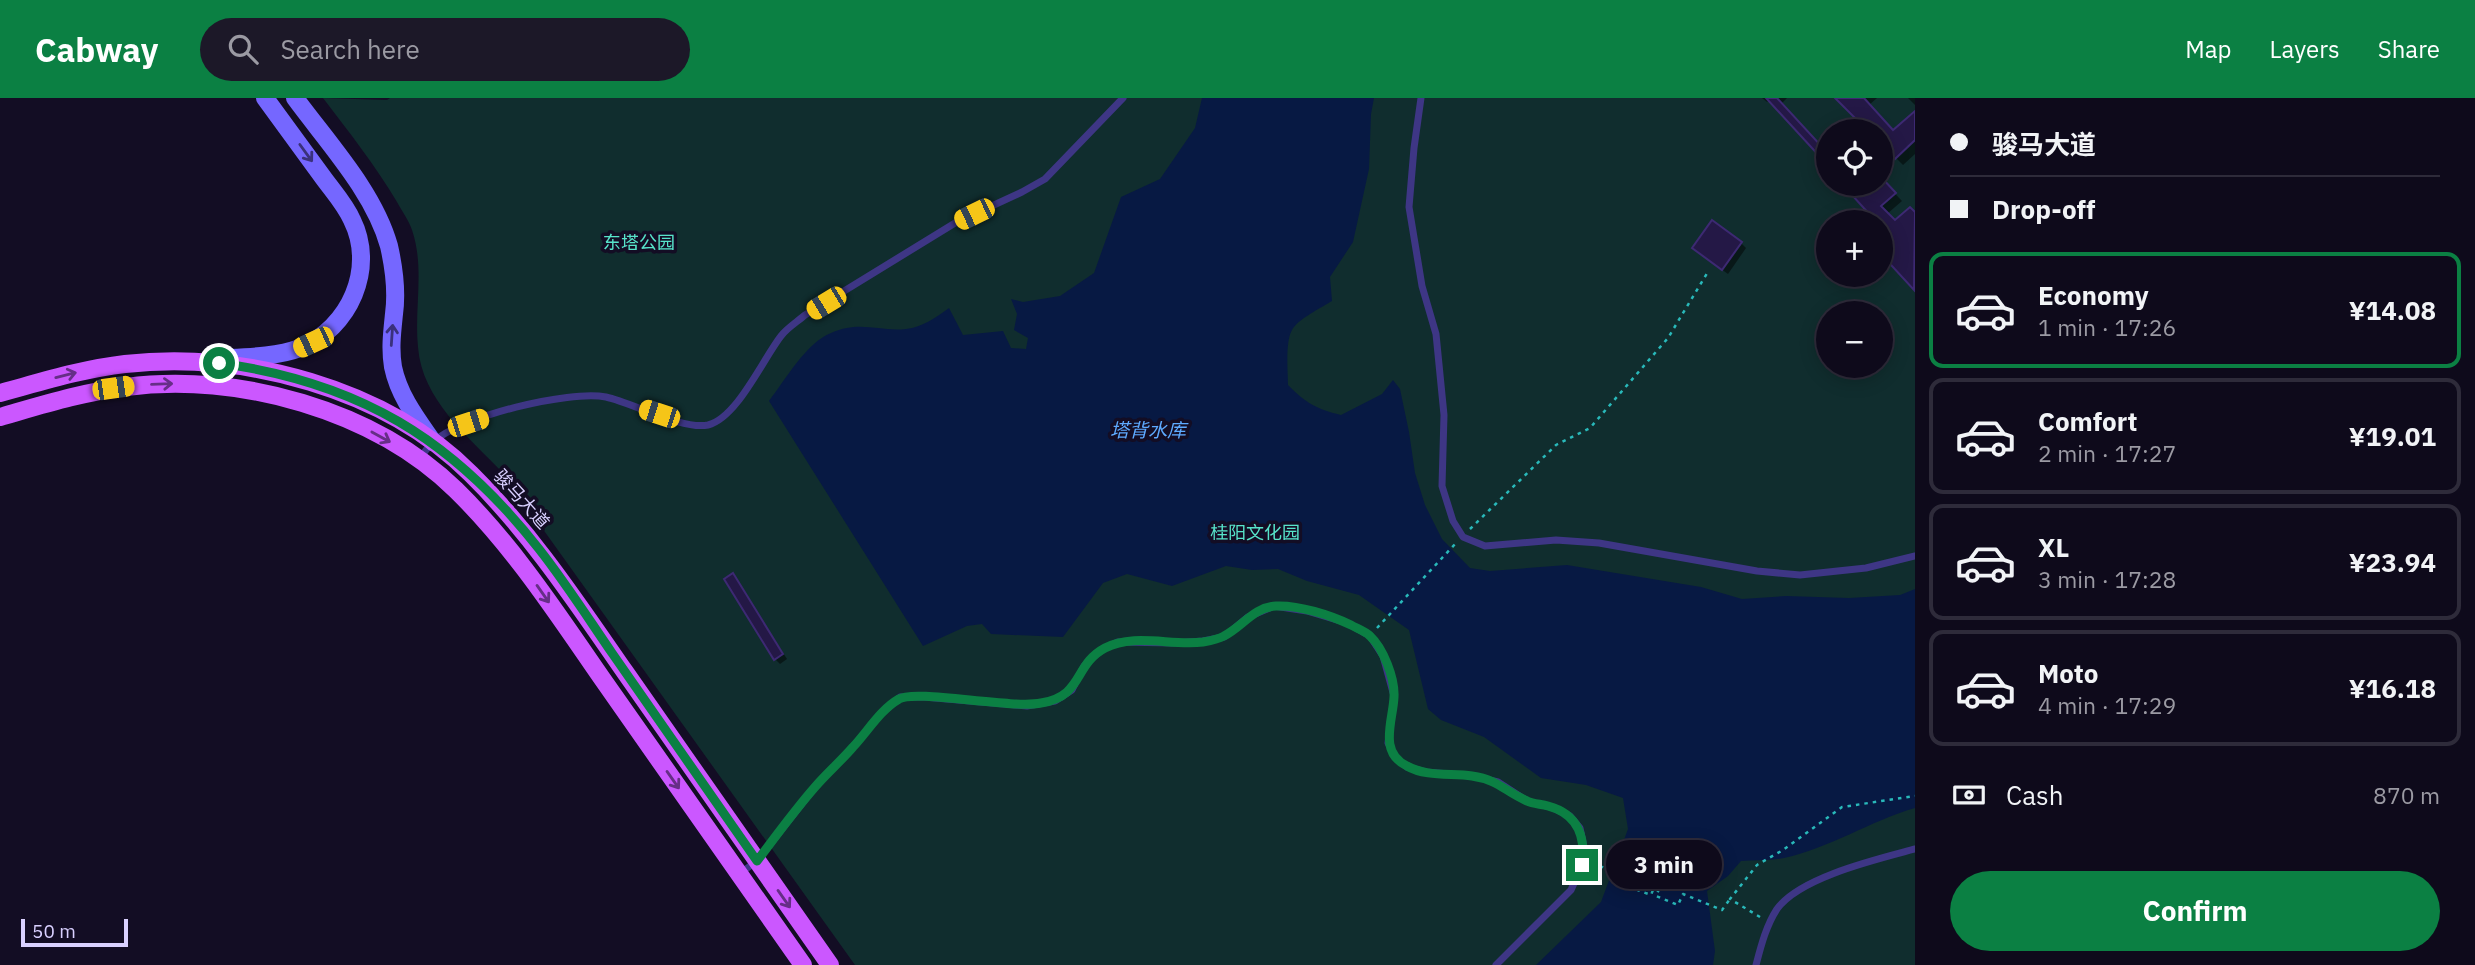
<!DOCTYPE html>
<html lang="en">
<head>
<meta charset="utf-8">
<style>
	:root { --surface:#0e0a1b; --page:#1c1828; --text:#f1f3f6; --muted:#9b9aa3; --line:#2e2b3a; --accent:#0b8043 }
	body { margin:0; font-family:"IBM Plex Sans","Noto Sans SC",sans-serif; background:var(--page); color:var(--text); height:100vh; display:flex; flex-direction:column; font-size:26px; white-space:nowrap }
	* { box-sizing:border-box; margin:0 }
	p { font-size:23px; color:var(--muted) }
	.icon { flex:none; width:38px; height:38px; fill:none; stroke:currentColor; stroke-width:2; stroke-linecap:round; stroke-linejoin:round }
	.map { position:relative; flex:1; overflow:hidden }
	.side { display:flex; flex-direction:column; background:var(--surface); width:560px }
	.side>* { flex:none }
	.top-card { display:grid; align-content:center; height:154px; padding:0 35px; background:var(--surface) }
	.buttons { position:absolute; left:1816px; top:21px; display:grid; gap:14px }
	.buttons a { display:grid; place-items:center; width:77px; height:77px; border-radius:50%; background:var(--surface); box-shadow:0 4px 18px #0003,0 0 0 2px var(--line); font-size:35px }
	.scale { position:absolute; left:21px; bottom:18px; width:107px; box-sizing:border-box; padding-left:7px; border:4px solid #d9d0ff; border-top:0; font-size:19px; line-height:24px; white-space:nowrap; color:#d9d0ff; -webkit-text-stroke:5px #130d24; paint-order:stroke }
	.end { position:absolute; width:32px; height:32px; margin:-16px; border:9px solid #0b8043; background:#fff; box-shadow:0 0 0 4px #fff }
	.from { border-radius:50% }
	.bubble { position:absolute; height:49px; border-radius:24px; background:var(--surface); box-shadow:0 4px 18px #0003,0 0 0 2px var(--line); font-size:23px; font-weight:700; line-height:49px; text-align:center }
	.car { position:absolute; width:21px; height:42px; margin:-21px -10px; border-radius:9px; box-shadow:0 0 5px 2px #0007; background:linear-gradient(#f5c518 24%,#345 0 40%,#f5c518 0 76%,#345 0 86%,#f5c518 0) }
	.top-card b { display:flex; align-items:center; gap:24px; height:66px; font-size:26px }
	.top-card b+b { border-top:2px solid var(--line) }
	.top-card i { width:18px; height:18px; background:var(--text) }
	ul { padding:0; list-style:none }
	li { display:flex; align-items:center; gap:21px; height:116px; margin:0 14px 10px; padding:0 21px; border:4px solid var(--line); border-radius:14px }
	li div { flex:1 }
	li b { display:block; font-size:26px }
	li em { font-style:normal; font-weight:700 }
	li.selected { border-color:var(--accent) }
	li>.icon { width:63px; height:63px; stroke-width:1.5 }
	.pay { display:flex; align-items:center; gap:18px; height:77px; padding:0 35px; font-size:26px }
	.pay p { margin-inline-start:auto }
	.button { display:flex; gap:14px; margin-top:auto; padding:14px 35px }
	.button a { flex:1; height:80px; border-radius:42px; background:var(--accent); color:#fff; font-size:28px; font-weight:700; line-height:80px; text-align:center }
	header { display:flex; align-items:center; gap:42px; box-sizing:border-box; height:98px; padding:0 35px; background:var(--accent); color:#fff }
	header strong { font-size:33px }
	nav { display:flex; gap:38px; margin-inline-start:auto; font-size:24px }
	.search { width:490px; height:63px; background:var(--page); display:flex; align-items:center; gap:18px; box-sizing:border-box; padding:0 24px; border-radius:38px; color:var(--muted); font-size:26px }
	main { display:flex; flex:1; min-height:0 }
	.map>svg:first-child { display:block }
	.green { fill:#102d2e; fill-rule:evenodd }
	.water { fill:#071943 }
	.shadow { fill:#0007 }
	.building { fill:#241846; stroke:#3d2973; stroke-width:2 }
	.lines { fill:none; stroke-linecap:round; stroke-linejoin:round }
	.path { stroke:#29b9ba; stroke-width:2.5; stroke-dasharray:3.5 5; stroke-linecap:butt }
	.lane { stroke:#3e3685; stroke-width:7 }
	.secondary { stroke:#7567ff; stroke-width:18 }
	.primary { stroke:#cb57ff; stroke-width:18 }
	.oneway { stroke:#3a317c }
	.oneway2 { stroke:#662e87 }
	.route { stroke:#0b8043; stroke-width:9 }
	.labels { text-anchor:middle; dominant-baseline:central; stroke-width:7; stroke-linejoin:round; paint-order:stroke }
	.park-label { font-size:18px; fill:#57e4ca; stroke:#130d24 }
	.street-label { font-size:18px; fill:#d9d0ff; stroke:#130d24 }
	.water-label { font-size:19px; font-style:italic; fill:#5eaaff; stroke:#130d24 }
</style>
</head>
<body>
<header>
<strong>Cabway</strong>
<div class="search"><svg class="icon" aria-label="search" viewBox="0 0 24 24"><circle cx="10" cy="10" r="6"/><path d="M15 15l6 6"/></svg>Search here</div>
<nav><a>Map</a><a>Layers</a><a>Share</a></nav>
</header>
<main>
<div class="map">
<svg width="1915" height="867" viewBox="0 0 1915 867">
	<rect width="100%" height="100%" fill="#130d24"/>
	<path class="green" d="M 323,0 L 387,2 L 390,0 L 1915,0 L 1915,867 L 855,867 L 502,374 C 468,338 422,302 418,249 C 414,211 425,170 412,132 C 409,123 402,113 397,104 C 375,67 349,34 323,0 ZM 1829,33 L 1881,33 L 1881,86 L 1829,86 ZM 1829,124 L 1881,124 L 1881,177 L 1829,177 ZM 1829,215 L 1881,215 L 1881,268 L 1829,268 Z"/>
	<path class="water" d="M 1202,0 L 1374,0 L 1371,16 L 1369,71 L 1353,144 L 1330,179 L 1332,203 C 1321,210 1298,221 1292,232 C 1285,244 1288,274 1288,287 C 1306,305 1316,311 1341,317 L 1382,296 L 1393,282 L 1400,291 L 1409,334 L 1415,375 L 1425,407 L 1442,441 L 1470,470 L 1490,473 L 1567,467 L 1701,489 L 1742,501 L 1786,498 L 1849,500 L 1900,497 L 1915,491 L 1915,710 C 1870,723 1830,750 1784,760 C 1770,763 1755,762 1741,763 L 1728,778 L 1707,793 L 1715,853 L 1713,867 L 1536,867 L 1601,804 L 1628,731 L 1623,700 L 1586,687 L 1541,680 L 1484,639 L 1441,622 L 1428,611 L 1409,532 L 1359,497 L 1307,483 L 1278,471 L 1252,472 L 1226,468 L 1172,488 L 1127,476 L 1103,485 L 1063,539 L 991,536 L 982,526 L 967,528 L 923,548 L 769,303 C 785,282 807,244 831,235 C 861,222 879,234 906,231 C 923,229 935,220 949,210 L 963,237 L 1003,233 L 1011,250 L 1026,251 L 1028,240 L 1014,232 L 1017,216 L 1011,201 L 1023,204 L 1060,198 L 1094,175 L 1121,99 L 1160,81 L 1195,30 Z"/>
	<g class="shadow">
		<polygon points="1762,0 1787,0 1781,6 1823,52 1829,47 1829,65 1770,2 1767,4"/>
		<polygon points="1837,0 1877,0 1869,7 1893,34 1915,15 1915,56 1903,67 1881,45 1881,33 1870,33"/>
		<polygon points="1908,0 1915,0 1915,7"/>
		<polygon points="1881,81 1902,103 1887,116 1895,124 1910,111 1915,116 1915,190 1881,153 1889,130 1881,122 1879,124 1844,86 1881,86"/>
		<polygon points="1741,145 1746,150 1728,176 1699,155"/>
		<polygon points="733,477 787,561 780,566 775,561"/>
	</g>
	<g class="building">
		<polygon points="1766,0 1777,0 1823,50 1829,44 1829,57 1823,62"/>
		<polygon points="1835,0 1864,0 1893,32 1915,13 1915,42 1895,61 1881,47 1881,33 1868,33"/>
		<polygon points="1881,79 1896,95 1881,108 1895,122 1910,109 1915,114 1914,192 1881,156 1881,135 1886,130 1873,116 1871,118 1842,86 1881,86"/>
		<polygon points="1712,122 1742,144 1722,172 1692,150"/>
		<polygon points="733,475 783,556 774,562 724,481"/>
	</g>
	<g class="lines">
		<g class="path">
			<polyline points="1470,431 1556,347 1590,330 1668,240 1709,172"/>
			<polyline points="1377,530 1456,445"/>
			<polyline points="1592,765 1632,781 1629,789 1651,797 1655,787 1660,789 1656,798 1678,807 1683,796 1722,812 1730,801"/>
			<polyline points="1760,819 1730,801 1757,767 1783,752 1842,709 1915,698"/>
		</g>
		<g class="lane">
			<polyline points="1421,0 1414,50 1409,109 1422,188 1436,236 1444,317 1442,388 1453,423 1463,439 1485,448 1556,442 1599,445 1757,473 1800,477 1866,470 1915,458"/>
			<path d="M 420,361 C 424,355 428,348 433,344 C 462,318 568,292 606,299 C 633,305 682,332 708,327 C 737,320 763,261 781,238 C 787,230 797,224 805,217 L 955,125 L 1022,94 L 1045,81 L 1123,0"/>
			<polyline points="739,776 757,763 815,689 853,649 879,618 900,599 924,599 1027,608 1055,603 1072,592 1084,568 1101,552 1118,544 1175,545 1203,543 1224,539 1248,519 1274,508 1307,513 1347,525 1370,538 1383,558 1394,598 1388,645 1395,659 1407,669 1426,674 1472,678 1498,684 1529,704 1551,709 1570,718 1580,730 1584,749 1582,767 1571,792 1496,867"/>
			<path d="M 1756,867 C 1761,848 1766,828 1777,811 C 1800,779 1878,761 1915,751"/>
		</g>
		<g class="secondary">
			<path d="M 295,0 C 328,45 374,94 389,148 C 394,170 397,194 394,216 C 392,235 390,251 393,269 C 399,298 417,321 433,344"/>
			<path d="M 210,261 C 239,259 273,260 300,250 C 350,230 376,170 352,122 C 345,106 332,92 322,78 C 303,52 284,26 265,0"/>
		</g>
		<g class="primary">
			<path d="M 0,295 C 41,284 82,271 125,266 C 244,253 385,290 471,376 C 531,435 577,505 625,574 C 693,672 762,769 830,867"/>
			<path d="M 0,319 C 42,307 83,294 126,289 C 238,274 374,312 456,392 C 513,448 556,514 601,579 C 668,675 735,771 803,867"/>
		</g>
	</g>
	<defs><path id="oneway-shaft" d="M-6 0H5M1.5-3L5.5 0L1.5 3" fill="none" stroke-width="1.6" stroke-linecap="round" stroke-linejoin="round" transform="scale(1.75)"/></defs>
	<g class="oneway">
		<use href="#oneway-shaft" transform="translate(306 55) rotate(54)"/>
		<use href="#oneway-shaft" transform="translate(392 237) rotate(-86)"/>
	</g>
	<g class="oneway2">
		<use href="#oneway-shaft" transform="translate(66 277) rotate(-14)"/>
		<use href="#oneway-shaft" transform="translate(162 286) rotate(-2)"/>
		<use href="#oneway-shaft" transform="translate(381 339) rotate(29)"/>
		<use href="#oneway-shaft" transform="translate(543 496) rotate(55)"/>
		<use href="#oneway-shaft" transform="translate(673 682) rotate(55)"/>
		<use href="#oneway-shaft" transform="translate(784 801) rotate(55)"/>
	</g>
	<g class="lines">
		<path class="route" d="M 219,265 C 358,284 452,340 539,451 C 565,484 588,520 612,555 C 660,624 709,694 757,763 C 776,738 794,713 815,689 C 827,675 841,663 853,649 C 868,633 880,612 899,601 C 915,591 1010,611 1041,605 C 1084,598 1073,567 1105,550 C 1134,535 1171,548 1203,544 C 1209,543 1219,541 1224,538 C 1242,529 1254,509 1276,508 C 1299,507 1330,517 1351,527 C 1356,530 1365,533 1370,538 C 1383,550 1395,580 1394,599 C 1393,623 1378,654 1407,668 C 1426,679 1451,675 1472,678 C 1499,682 1504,693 1527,703 C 1533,706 1541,706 1548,708 C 1578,716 1586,739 1582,767"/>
	</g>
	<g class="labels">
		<g class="park-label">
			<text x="639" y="144">东塔公园</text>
			<text x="1255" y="434">桂阳文化园</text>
		</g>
		<g class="street-label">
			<text transform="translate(522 401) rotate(48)">骏马大道</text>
		</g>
		<g class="water-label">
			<text x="1148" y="332">塔背水库</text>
		</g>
	</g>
</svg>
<div class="buttons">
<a><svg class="icon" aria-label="locate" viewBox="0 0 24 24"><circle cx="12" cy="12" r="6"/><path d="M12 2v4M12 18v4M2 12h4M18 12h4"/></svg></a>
<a>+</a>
<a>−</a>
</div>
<div class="scale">50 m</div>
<i class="end from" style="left:219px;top:265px"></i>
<i class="end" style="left:1582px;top:767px"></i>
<div class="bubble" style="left:1606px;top:742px;width:116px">3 min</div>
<i class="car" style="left:974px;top:116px;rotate:244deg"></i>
<i class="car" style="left:826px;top:205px;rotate:239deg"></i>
<i class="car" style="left:313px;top:244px;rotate:245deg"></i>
<i class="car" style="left:113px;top:290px;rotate:82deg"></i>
<i class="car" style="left:659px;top:316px;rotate:288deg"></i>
<i class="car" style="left:468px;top:325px;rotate:72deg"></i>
</div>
<section class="side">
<div class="top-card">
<b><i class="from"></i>骏马大道</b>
<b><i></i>Drop-off</b>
</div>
<ul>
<li class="selected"><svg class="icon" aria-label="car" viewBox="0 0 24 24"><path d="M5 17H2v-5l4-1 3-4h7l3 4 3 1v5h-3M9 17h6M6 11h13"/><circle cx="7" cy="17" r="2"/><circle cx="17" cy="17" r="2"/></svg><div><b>Economy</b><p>1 min · 17:26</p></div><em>¥14.08</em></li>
<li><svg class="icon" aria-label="car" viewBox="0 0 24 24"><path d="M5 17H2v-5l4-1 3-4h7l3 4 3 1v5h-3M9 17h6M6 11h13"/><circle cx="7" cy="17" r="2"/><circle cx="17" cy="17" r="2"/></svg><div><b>Comfort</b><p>2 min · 17:27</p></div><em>¥19.01</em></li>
<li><svg class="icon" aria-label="car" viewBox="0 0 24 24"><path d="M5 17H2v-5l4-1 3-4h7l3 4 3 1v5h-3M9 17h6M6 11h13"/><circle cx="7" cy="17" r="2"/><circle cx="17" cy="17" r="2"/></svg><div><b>XL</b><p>3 min · 17:28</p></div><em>¥23.94</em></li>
<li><svg class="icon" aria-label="car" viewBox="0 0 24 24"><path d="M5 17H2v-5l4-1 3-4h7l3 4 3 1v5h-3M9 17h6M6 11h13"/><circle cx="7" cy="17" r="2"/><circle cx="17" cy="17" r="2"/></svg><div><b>Moto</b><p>4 min · 17:29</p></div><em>¥16.18</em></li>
</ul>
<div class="pay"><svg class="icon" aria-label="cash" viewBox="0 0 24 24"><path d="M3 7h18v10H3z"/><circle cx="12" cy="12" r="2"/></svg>Cash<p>870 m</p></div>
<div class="button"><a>Confirm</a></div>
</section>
</main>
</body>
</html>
